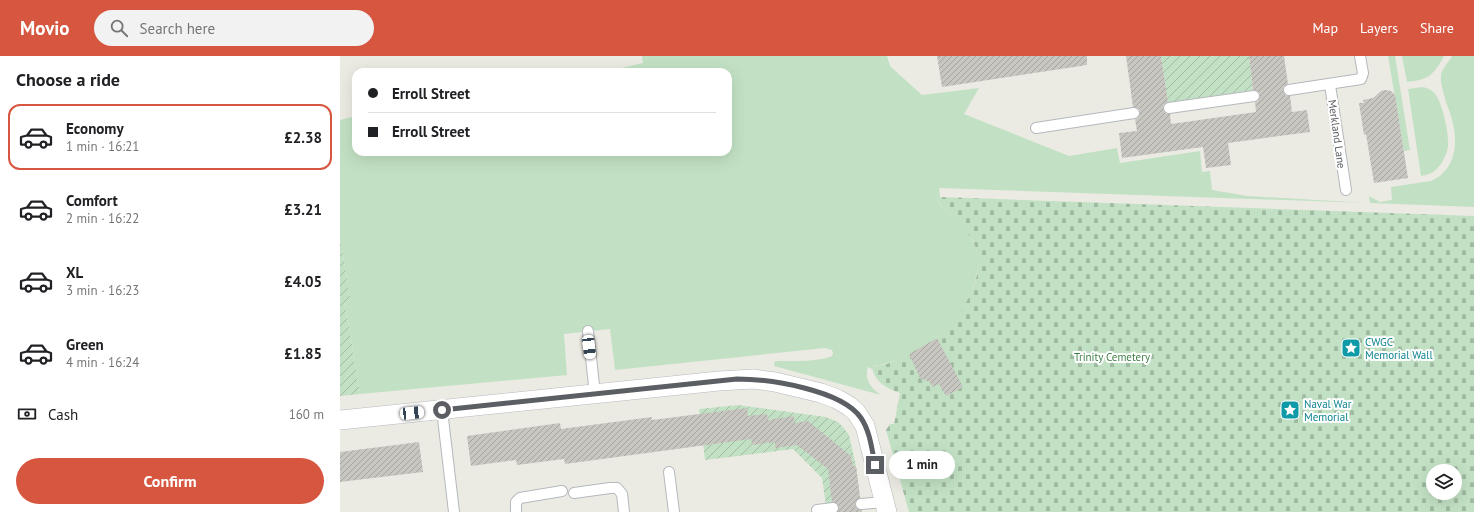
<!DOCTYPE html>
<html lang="en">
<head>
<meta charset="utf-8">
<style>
	:root { --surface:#fff; --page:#f2f2f2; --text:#202124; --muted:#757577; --line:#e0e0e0; --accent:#d65640 }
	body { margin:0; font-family:"PT Sans",sans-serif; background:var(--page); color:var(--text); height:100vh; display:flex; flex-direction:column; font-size:15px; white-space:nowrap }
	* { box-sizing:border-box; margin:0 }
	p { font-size:13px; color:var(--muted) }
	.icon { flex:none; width:22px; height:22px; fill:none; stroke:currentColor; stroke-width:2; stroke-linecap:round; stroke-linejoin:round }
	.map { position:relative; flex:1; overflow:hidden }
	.drawer { display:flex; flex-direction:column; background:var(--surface); width:340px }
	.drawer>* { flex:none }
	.banner { position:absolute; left:12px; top:12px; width:380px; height:88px; border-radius:12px; box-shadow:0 4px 16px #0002; display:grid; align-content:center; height:88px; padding:0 16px; background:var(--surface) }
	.tools { position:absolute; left:1086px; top:408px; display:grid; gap:8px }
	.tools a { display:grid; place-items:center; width:36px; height:36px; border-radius:50%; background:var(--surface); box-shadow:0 4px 16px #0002; font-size:20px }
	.end { position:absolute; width:18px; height:18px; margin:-9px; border:5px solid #5b5e62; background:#fff; box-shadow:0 0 0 2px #fff }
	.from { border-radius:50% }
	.bubble { position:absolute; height:28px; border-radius:14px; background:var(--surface); box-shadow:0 4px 16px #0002; font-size:13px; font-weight:600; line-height:28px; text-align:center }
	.car { position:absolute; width:12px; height:24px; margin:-12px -6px; border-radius:5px; box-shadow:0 0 3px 1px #0007; background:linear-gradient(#fff 24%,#345 0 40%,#fff 0 76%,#345 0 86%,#fff 0) }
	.banner b { display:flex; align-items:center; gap:14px; height:38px; font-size:15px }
	.banner b+b { border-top:1px solid var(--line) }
	.banner i { width:10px; height:10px; background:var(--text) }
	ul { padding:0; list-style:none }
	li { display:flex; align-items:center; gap:12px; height:66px; margin:0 8px 6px; padding:0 8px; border:2px solid transparent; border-radius:12px }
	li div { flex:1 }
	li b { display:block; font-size:15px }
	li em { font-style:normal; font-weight:600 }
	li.active { border-color:var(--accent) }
	li>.icon { width:36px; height:36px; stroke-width:1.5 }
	h2 { padding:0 16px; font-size:18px; line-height:48px }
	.pay { display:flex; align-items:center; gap:10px; height:44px; padding:0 16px; font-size:15px }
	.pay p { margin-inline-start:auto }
	.cta { display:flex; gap:8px; margin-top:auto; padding:8px 16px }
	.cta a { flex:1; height:46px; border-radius:24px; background:var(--accent); color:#fff; font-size:16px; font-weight:600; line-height:46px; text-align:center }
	header { display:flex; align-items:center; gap:24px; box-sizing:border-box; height:56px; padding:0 20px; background:var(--accent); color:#fff }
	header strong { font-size:19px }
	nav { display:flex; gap:22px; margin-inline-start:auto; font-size:14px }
	.search { width:280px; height:36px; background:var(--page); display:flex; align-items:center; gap:10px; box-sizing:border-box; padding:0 14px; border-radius:22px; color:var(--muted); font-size:15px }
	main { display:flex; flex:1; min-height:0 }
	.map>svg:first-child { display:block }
	.grass { fill:#c2e1c4 }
	.cemetery { fill:url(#cemetery-stones); fill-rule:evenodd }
	.garden { fill:url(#garden-furrows) }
	.building { fill:url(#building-hatch) }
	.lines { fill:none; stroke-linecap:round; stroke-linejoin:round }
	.service-casing { stroke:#b5b8bc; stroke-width:12 }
	.minor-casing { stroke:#b5b8bc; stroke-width:20 }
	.service { stroke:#fff; stroke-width:10 }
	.minor { stroke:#fff; stroke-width:19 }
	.route { stroke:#5b5e62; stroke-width:5 }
	.labels { text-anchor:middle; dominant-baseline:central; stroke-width:4; stroke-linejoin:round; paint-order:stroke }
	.street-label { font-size:11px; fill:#5b5e62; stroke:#fff }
	.culture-label { font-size:11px; fill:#0d838f; stroke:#fff; text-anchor:start }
	.park-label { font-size:11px; fill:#3e7f45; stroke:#fff }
</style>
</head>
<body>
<header>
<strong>Movio</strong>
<div class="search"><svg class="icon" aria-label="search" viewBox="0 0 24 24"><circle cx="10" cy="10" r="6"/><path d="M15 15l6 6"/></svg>Search here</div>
<nav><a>Map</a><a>Layers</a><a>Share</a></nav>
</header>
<main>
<section class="drawer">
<h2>Choose a ride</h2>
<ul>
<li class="active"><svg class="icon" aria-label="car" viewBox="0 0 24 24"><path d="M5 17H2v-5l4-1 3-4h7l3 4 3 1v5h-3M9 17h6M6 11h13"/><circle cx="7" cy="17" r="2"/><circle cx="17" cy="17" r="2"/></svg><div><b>Economy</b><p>1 min · 16:21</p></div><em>£2.38</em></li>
<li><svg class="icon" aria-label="car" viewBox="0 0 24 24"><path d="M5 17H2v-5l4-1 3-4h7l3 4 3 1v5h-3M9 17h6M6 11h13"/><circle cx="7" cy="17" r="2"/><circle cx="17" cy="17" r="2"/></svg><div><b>Comfort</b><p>2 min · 16:22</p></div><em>£3.21</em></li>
<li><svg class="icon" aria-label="car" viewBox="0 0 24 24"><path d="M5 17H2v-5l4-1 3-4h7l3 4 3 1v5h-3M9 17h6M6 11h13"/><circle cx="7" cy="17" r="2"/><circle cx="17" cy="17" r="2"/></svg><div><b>XL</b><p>3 min · 16:23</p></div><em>£4.05</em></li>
<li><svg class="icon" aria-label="car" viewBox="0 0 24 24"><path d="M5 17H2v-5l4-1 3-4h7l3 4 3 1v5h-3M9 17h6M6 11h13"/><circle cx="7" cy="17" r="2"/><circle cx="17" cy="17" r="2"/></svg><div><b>Green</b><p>4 min · 16:24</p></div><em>£1.85</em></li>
</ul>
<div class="pay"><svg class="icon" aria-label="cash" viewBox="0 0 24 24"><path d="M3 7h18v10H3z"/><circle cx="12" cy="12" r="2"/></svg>Cash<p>160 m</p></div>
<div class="cta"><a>Confirm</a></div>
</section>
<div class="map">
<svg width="1134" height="456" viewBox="0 0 1134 456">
	<defs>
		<pattern id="cemetery-stones" width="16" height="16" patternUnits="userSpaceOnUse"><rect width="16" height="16" fill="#c2e1c4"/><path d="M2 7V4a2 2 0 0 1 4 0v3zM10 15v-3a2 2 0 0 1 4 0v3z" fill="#a1baa3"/></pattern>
		<pattern id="garden-furrows" width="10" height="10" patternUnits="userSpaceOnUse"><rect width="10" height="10" fill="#c2e1c4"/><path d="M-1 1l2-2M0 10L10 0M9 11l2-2" fill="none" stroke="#a1baa3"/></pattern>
		<pattern id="building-hatch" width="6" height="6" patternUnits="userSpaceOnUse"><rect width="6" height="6" fill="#c8c6c0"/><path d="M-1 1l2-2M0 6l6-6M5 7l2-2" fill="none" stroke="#a5a49f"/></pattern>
	</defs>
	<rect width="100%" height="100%" fill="#ecebe3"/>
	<g class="grass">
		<path d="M 302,0 L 547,0 L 550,10 L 582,39 L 639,32 L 624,58 L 729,100 L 777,92 L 780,107 L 860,95 L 862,116 L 870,115 L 872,134 L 907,140 L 1028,147 L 599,132 L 600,141 L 598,143 C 599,152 618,164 624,172 C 628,177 632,183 635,190 C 641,203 638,218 633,231 C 629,243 624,254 616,263 C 599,285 561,307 533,310 L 532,313 L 528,311 C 524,324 531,332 541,339 L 434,310 L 435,305 C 450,305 480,306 492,300 L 493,297 L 492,294 L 485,292 L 275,314 L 270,273 L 224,278 L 227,319 L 20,338 L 5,246 L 10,241 L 0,181 L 0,64 L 16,60 L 16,96 L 388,96 L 388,16 L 265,16 L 303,7 Z"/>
		<polygon points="1048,0 1055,0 1070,94 1064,95"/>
		<path d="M 1062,0 L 1104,0 C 1094,19 1088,24 1067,26 Z"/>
		<path d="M 1112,0 L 1134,0 L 1134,151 L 1030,147 L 1029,140 L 1040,146 L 1052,144 L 1051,131 L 1091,125 C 1101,121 1108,113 1112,103 C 1119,84 1113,64 1106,46 C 1104,37 1100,28 1101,19 C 1102,12 1109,6 1112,0 Z"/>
		<path d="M 1083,31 C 1088,32 1092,34 1096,39 C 1103,50 1109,77 1108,90 C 1107,99 1101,111 1093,116 C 1090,118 1085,119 1081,120 L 1068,33 Z"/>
	</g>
	<path class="cemetery" d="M 600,141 L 1134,160 L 1134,456 L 569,456 L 546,374 L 550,368 L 554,368 L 560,337 C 548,333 534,326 532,311 C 538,309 546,309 552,306 C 593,289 618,271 634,229 C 640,214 640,196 631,182 C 625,172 599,151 598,143 ZM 1093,415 L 1115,415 L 1115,437 L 1093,437 Z"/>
	<g class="garden">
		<polygon points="821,0 909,0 913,34 828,47"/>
		<polygon points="0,181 10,241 5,247 20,338 0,340"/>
		<polygon points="398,349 486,361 498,366 503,371 509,379 516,410 522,456 487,456 482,422 453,393 365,404 359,353"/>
	</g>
	<g class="building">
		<polygon points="597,0 747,0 747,9 602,31"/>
		<polygon points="786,0 821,0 828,46 823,49 823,53 826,58 830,58 831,68 916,56 915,46 918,45 920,39 919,36 913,34 909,0 944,0 948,28 943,31 943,35 946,40 950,40 952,56 967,54 970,76 888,87 891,109 866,112 863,91 782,102 779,77 797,75 795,63 798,62 800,56 799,53 793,51"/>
		<polygon points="1046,34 1051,35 1055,39 1068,122 1034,127 1026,78 1024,79 1019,47 1024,47 1023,44 1033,42 1041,35"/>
		<polygon points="597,282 623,331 606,340 599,328 592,331 590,326 580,322 569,298"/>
		<polygon points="407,352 408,360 427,358 428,364 454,360 454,367 468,365 511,400 513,410 516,410 520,442 515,445 515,449 516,452 522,454 522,456 498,456 499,452 498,448 492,446 488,413 457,389 435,392 435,386 412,389 411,383 225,408 224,403 177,409 176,404 131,410 127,380 220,367 221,373 312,361 312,364"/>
		<polygon points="79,386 83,416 0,426 0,396"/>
	</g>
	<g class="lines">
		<g class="service-casing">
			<g id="service">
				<polyline points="990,29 1006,134"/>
				<polyline points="949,34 1021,23 1023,17 1020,0"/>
				<polyline points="829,52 914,40"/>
				<polyline points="696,72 794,57"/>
				<polyline points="248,275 255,338"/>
				<polyline points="102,354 114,456"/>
				<polyline points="329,416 334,456"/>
				<polyline points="234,437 270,432 277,432 282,438 284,456"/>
				<polyline points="521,448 544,446"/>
				<polyline points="477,454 493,452"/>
				<polyline points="176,456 176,446 180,442 222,435"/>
			</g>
		</g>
		<g class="minor-casing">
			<polyline id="minor" points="0,364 379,325 413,323 435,326 481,337 497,343 509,350 516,356 525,370 547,456"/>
		</g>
		<use href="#service" class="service"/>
		<use href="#minor" class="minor"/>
	</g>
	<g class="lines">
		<path class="route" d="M 102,354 L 397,323 C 430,323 502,334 521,362 C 530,375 532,394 535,409"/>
	</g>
	<defs>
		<g id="sight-square" transform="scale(1)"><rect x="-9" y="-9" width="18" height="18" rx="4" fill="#0f9aa8" stroke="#fff"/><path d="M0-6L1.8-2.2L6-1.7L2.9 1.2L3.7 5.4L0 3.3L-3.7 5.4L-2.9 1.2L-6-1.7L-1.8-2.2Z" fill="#fff"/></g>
	</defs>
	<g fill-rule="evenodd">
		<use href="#sight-square" x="1011" y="292"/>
		<use href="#sight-square" x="950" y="354"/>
	</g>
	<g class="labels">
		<g class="street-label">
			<text transform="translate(997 78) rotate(82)">Merkland Lane</text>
		</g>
		<g class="culture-label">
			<text x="1025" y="286">CWGC<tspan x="1025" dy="13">Memorial Wall</tspan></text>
			<text x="964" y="348">Naval War<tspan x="964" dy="13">Memorial</tspan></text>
		</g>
		<g class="park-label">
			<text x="772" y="301">Trinity Cemetery</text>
		</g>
	</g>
</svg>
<div class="tools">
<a><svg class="icon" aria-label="layers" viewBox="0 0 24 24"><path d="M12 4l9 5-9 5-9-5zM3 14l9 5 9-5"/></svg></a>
</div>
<i class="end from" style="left:102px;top:354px"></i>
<i class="end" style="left:535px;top:409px"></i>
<div class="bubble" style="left:549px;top:395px;width:66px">1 min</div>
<i class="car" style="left:249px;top:291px;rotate:173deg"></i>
<i class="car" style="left:72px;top:357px;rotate:84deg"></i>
<div class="banner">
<b><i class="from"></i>Erroll Street</b>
<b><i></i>Erroll Street</b>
</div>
</div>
</main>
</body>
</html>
